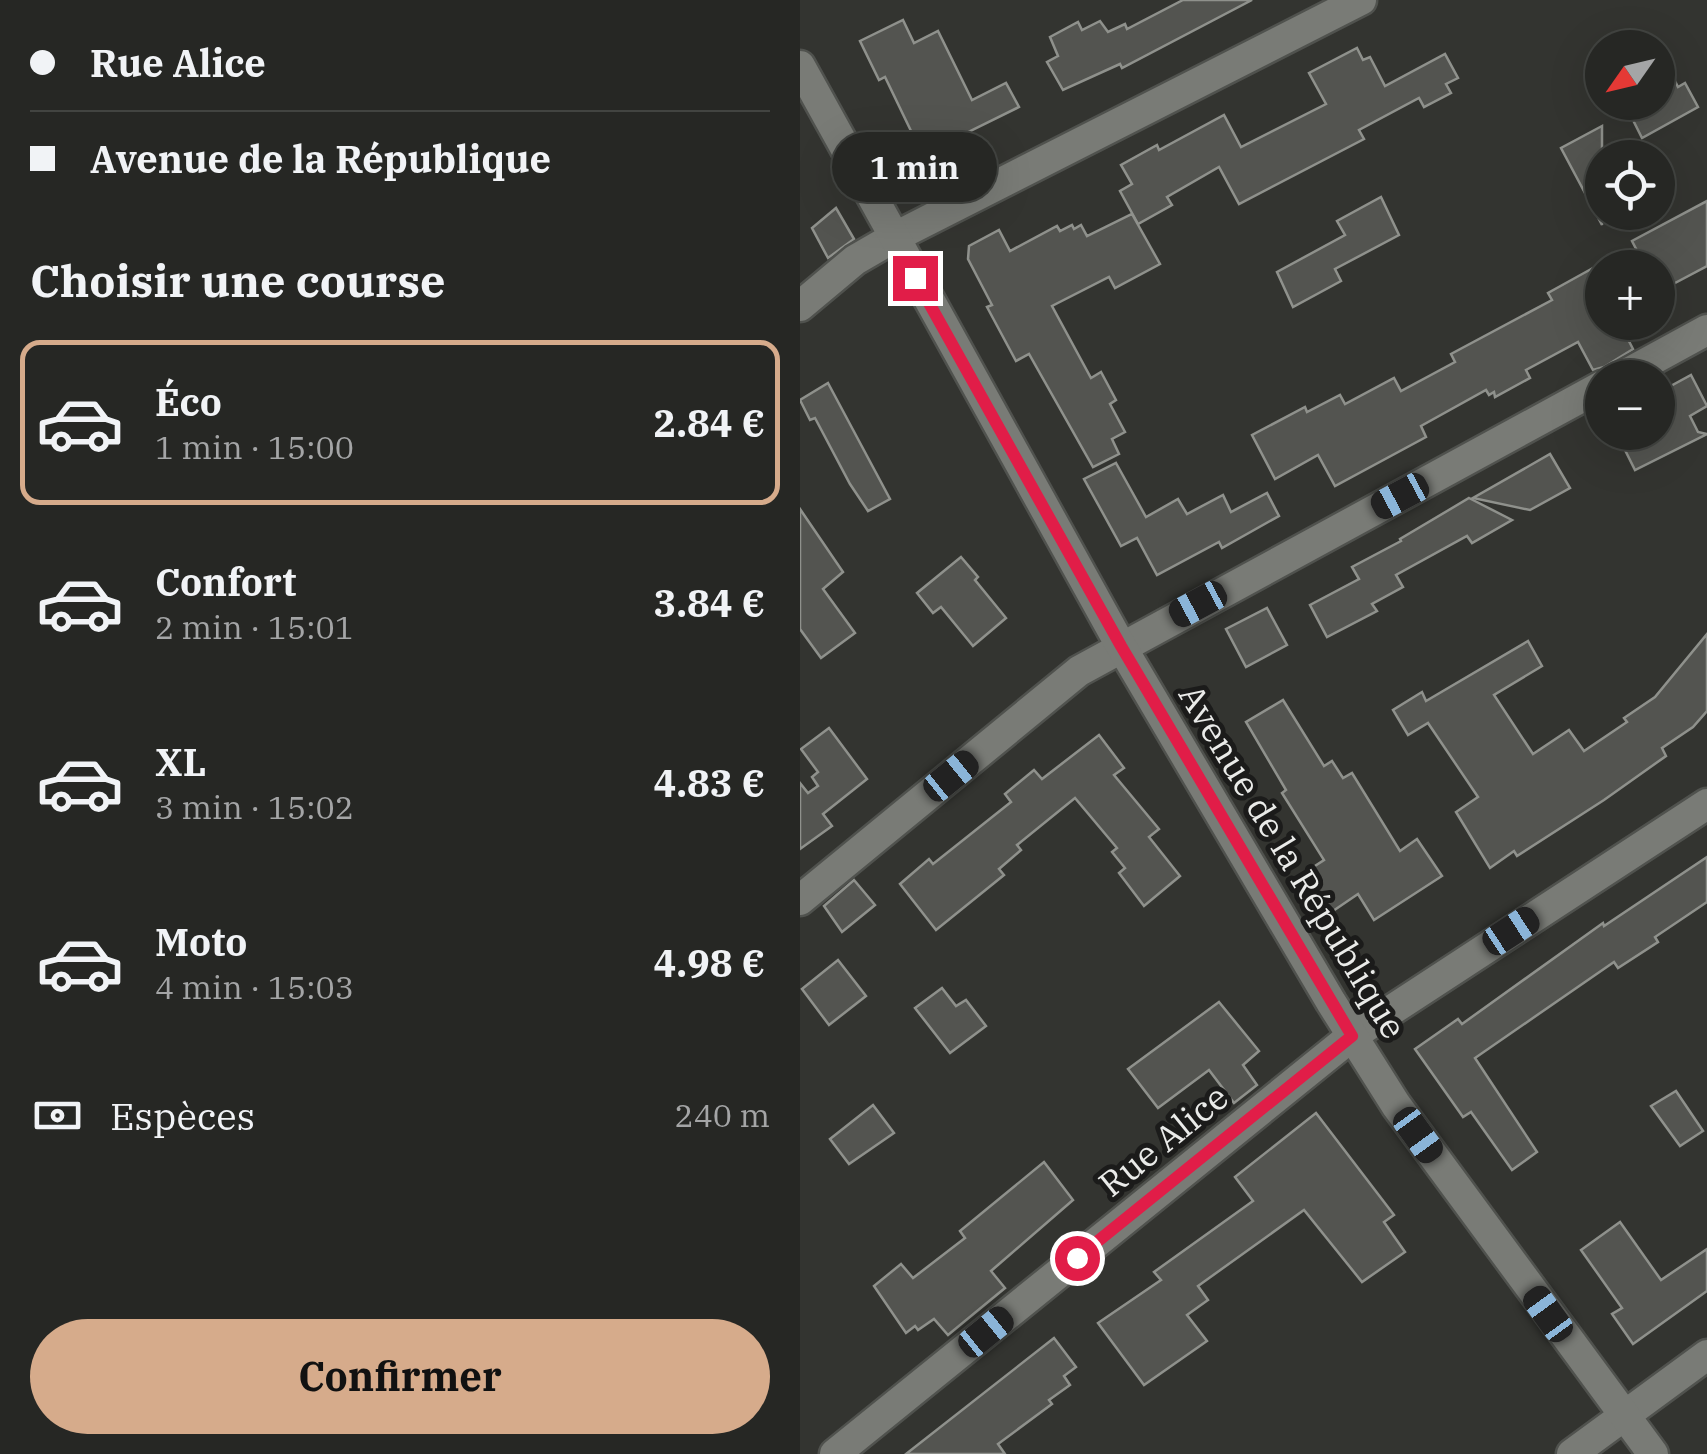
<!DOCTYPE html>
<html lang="fr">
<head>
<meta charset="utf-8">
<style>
	:root { --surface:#262724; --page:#323331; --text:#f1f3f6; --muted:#a4a5a6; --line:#424441; --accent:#d6ab8b }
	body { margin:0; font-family:"IBM Plex Serif",serif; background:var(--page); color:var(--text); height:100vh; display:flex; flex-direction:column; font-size:38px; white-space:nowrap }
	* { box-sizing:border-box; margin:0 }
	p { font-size:32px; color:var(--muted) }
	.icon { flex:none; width:55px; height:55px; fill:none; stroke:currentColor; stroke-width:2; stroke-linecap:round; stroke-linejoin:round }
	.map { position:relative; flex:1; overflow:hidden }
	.sheet { display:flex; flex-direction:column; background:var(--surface); width:800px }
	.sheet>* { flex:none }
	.hud { display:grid; align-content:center; height:220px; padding:0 30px; background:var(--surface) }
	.needle { width:65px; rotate:236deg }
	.controls { position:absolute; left:785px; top:30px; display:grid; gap:20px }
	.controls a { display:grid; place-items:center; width:90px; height:90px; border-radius:50%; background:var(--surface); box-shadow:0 10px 40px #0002,0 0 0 2px var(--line); font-size:50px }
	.end { position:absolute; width:45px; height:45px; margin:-22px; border:12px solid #e11d48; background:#fff; box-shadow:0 0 0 5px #fff }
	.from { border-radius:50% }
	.bubble { position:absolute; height:70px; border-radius:35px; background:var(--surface); box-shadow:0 10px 40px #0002,0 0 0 2px var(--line); font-size:32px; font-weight:700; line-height:70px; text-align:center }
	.car { position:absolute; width:30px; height:60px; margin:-30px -15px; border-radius:12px; box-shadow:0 0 8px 2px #0007; background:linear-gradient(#222 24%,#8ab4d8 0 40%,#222 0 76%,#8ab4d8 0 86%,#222 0) }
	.hud b { display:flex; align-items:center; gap:35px; height:95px; font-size:38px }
	.hud b+b { border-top:2px solid var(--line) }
	.hud i { width:25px; height:25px; background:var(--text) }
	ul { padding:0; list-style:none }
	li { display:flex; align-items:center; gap:30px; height:165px; margin:0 20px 15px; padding:0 10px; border:5px solid transparent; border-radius:20px }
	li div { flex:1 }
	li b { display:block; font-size:38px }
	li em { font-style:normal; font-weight:700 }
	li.active { border-color:var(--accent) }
	li>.icon { width:90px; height:90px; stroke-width:1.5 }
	h2 { padding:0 30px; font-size:45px; line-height:120px }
	.pay { display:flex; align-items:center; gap:25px; height:110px; padding:0 30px; font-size:38px }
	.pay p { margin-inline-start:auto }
	.primary-button { display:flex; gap:20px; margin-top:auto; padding:20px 30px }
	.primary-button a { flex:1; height:115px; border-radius:60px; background:var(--accent); color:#111; font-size:40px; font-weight:700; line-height:115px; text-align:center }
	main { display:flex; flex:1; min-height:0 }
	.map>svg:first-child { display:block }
	.building { fill:#535450; stroke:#8f918c; stroke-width:2.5 }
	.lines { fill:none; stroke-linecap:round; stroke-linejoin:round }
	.minor-casing { stroke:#50524e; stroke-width:35 }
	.secondary-casing { stroke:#50524e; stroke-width:35 }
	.minor { stroke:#797b76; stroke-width:30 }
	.secondary { stroke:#797b76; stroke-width:30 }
	.route { stroke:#e11d48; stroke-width:12 }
	.labels { text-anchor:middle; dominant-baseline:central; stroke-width:10; stroke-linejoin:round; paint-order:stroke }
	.street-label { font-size:35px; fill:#eaebe9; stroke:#1b1b1a }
</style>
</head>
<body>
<main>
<section class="sheet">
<div class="hud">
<b><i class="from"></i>Rue Alice</b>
<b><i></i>Avenue de la République</b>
</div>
<h2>Choisir une course</h2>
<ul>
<li class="active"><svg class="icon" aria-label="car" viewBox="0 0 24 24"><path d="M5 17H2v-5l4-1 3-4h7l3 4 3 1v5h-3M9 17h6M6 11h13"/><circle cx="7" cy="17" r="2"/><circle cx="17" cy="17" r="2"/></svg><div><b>Éco</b><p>1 min · 15:00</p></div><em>2.84 €</em></li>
<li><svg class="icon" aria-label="car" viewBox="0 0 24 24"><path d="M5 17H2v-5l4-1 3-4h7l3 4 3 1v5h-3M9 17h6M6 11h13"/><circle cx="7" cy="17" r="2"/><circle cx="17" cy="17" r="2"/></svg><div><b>Confort</b><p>2 min · 15:01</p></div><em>3.84 €</em></li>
<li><svg class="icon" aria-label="car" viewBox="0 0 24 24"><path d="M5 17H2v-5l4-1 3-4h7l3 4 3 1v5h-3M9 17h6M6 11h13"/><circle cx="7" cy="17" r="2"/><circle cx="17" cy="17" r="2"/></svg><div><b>XL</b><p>3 min · 15:02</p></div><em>4.83 €</em></li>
<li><svg class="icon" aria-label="car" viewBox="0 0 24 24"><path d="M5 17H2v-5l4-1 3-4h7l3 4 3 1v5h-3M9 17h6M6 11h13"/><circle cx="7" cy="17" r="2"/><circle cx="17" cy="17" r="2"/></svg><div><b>Moto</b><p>4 min · 15:03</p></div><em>4.98 €</em></li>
</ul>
<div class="pay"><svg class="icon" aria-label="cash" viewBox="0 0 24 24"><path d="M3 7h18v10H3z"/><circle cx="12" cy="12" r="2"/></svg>Espèces<p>240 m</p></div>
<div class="primary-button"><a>Confirmer</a></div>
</section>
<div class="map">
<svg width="907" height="1454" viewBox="0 0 907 1454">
	<rect width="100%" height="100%" fill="#333430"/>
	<g class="building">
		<polygon points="383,0 452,0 322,68 320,64 263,90 247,62 258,56 250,37 278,22 282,30 300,21 308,32 325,24 327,29"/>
		<polygon points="103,20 114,43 138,31 172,100 206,83 219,107 140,146 147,160 121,174 105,143 113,139 109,132 111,131 85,77 79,80 60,41"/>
		<polygon points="858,47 878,87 885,83 898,107 842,138 829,112 848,102 858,102"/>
		<polygon points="557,48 563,60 570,57 585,86 645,54 658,78 646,84 651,93 624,107 619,98 559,130 564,139 439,204 419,167 367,197 372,205 338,224 320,191 332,184 321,165 357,145 359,150 424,115 441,147 526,104 509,73"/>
		<polygon points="802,126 802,225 761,148"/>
		<polygon points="581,197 599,235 535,269 541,281 493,307 477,272 545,235 537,221"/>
		<polygon points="907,201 907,266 858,292 858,268 846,268 832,241"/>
		<polygon points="36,208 54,239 28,258 12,228"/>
		<polygon points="332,214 360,264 315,288 309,277 252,306 291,378 301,372 316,400 310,404 325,432 312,439 319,454 293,467 229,354 216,361 187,307 192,305 168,259 169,246 199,230 210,251 257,226 260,231 272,225 274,229 281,225 287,236"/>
		<polygon points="802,263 802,320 799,322 819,322 833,349 804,367 793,370 778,342 726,370 730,378 695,397 694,392 689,395 686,390 621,426 626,437 535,486 518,455 475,479 452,435 505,407 507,412 540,395 545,404 594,378 601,391 655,362 651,354 752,300 748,293"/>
		<polygon points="891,375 907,406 890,416 898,432 907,434 835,470 816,432 858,432 858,393"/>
		<polygon points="28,383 90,499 68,511 50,484 15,418 10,420 0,400"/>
		<polygon points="750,454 770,488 730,510 673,498"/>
		<polygon points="316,463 346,517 378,499 387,514 423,495 431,512 467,493 479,516 422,548 419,542 357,575 337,538 321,546 284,479"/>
		<polygon points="669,498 712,520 672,543 667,536 596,575 603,587 572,604 577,611 527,637 510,605 559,579 552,567 601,541 600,539"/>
		<polygon points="0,509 43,572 23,589 55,633 21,658 0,629"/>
		<polygon points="161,557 178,577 175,580 206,618 173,646 141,607 133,613 117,593"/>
		<polygon points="467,608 487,645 446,667 426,629"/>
		<polygon points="907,634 907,711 893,727 862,748 866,756 804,800 717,856 714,851 690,868 656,812 678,797 628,723 608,735 593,710 622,692 626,701 728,641 742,666 694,695 733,754 769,730 784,751 827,722 824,718 855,697"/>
		<polygon points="483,700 524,766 532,761 543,778 552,773 600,851 617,839 642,876 574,920 558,894 530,913 504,873 524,860 482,793 486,790 446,722"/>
		<polygon points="29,728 67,779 23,814 32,826 0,849 0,783 8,793 18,786 12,777 18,772 1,749"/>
		<polygon points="299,735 324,768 314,775 359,829 349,837 380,876 344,906 319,873 325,868 312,852 317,848 275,798 217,845 221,850 199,869 204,875 136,930 100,884 129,859 133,864 211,802 205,794 234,770 242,779"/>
		<polygon points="907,857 907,902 855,937 858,942 818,968 814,962 675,1058 737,1152 712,1170 671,1112 663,1117 615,1049 658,1019 662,1024 803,923 804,926"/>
		<polygon points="54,880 75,905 42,932 24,906"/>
		<polygon points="38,960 66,996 29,1025 2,989"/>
		<polygon points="142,988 156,1006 166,1000 186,1026 150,1053 115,1008"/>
		<polygon points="419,1002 459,1051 443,1065 457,1085 434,1103 409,1070 358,1108 328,1069"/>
		<polygon points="876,1091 903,1131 880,1146 851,1106"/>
		<polygon points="73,1105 94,1133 49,1164 30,1139"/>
		<polygon points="516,1113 594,1215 584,1222 605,1252 562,1282 504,1210 398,1286 408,1300 387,1315 407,1341 344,1385 298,1323 361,1280 354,1272 453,1201 435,1177"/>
		<polygon points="244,1162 273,1200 191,1271 205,1288 148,1335 134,1319 118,1330 115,1326 106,1333 74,1286 101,1264 113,1278 165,1238 160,1231"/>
		<polygon points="820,1222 861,1280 907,1249 907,1291 833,1344 812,1314 822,1308 781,1250"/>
		<polygon points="254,1338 276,1367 264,1376 270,1385 249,1400 252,1404 198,1444 205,1454 106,1454"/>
	</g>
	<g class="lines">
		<g class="minor-casing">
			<g id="minor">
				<polyline points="0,306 55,260 93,238 561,0"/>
				<polyline points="819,378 907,330"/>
				<polyline points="0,900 279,671 802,386"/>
				<polyline points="35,1454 552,1036 907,804"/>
				<polyline points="772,1454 907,1355"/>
			</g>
		</g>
		<g class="secondary-casing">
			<polyline id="secondary" points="0,66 321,646 531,1002 596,1105 853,1454"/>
		</g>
		<use href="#minor" class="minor"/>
		<use href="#secondary" class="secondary"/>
	</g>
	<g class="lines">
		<polyline class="route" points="115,278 321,646 552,1036 277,1258"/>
	</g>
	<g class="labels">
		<g class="street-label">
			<text transform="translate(493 861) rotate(59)">Avenue de la République</text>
			<text transform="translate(363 1140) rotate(-39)">Rue Alice</text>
		</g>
	</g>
</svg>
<div class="controls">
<a><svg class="needle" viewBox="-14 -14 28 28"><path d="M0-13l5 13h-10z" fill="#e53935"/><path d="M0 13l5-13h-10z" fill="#a4a5a6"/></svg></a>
<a><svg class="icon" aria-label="locate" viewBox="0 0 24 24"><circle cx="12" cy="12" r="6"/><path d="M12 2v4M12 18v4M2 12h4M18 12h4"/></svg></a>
<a>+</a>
<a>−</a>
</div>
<i class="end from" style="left:277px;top:1258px"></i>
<i class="end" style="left:115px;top:278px"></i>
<div class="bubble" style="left:32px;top:132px;width:165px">1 min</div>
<i class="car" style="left:600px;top:496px;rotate:242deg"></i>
<i class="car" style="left:398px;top:604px;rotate:242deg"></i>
<i class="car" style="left:151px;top:776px;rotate:51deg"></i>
<i class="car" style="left:711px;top:931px;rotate:57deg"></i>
<i class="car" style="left:618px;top:1135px;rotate:144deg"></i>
<i class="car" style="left:748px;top:1314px;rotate:324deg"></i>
<i class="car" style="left:186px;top:1332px;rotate:51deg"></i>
</div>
</main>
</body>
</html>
